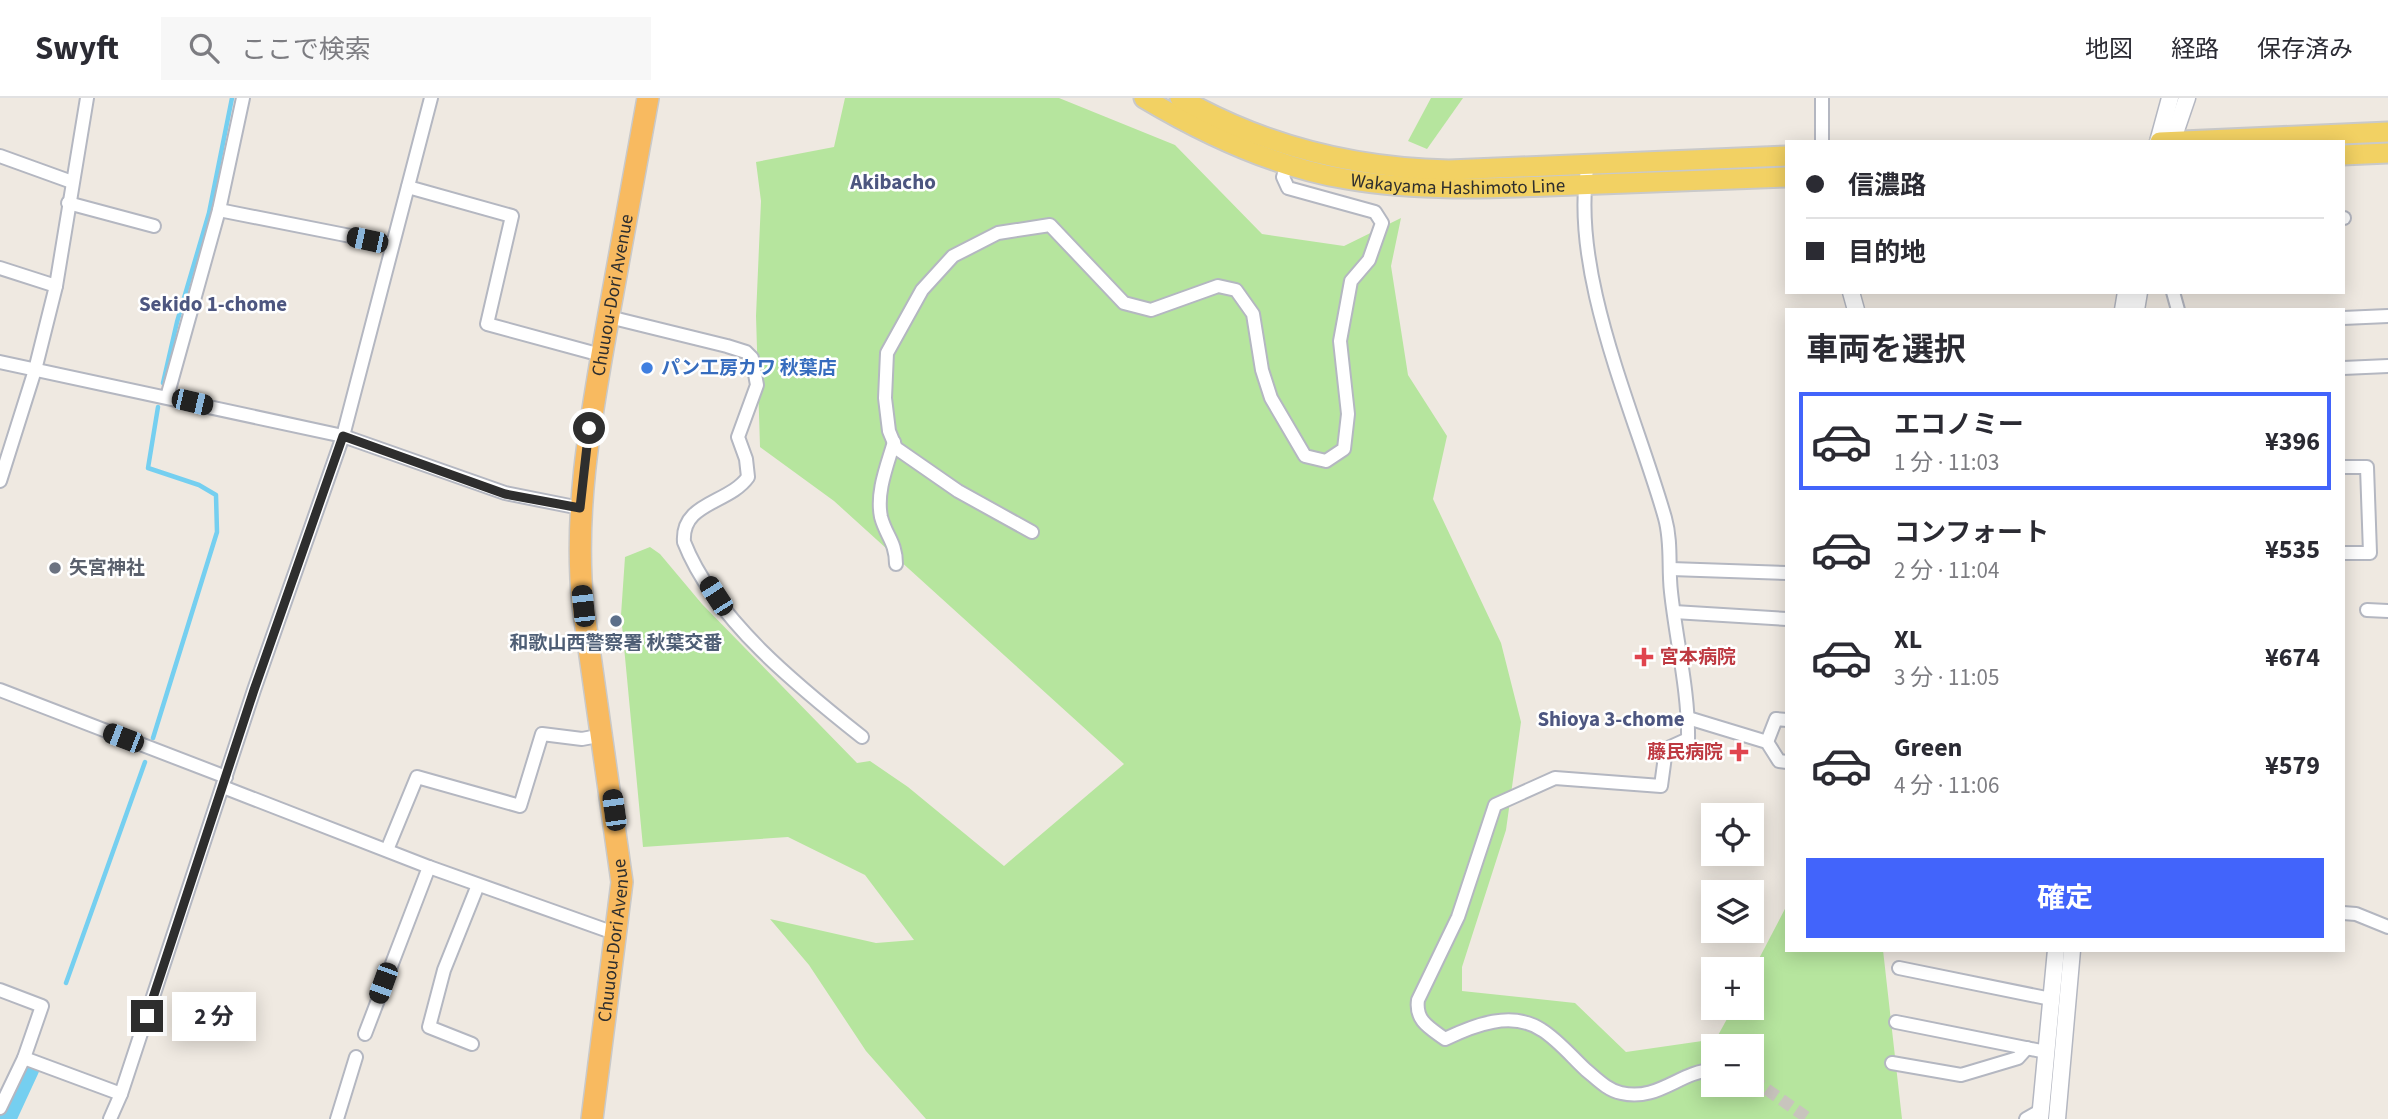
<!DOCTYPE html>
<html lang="ja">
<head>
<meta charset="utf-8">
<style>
	:root { --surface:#fff; --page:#f7f7f7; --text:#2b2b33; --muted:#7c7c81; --line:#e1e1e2; --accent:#4264fb }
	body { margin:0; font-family:"Source Sans 3","Noto Sans JP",sans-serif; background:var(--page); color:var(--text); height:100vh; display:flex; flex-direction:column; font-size:26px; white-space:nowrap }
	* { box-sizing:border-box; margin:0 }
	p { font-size:23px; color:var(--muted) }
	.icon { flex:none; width:38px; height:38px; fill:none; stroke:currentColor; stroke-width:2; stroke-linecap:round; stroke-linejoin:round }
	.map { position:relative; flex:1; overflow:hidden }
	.sheet { position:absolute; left:1785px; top:210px; width:560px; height:644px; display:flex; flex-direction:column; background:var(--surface); border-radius:0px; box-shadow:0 4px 18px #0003 }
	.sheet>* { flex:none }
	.banner { position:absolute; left:1785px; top:42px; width:560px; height:154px; border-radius:0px; box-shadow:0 4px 18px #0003; display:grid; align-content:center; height:154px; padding:0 21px; background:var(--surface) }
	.buttons { position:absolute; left:1701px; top:705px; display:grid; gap:14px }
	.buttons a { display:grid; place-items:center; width:63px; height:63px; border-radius:0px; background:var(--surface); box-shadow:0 4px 18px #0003; font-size:35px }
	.end { position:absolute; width:32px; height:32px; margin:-16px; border:9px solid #2e2e2e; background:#fff; box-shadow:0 0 0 4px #fff }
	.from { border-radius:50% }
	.bubble { position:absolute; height:49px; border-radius:0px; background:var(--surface); box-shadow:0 4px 18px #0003; font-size:23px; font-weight:700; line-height:49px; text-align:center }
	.car { position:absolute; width:21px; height:42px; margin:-21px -10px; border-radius:9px; box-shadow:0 0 5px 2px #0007; background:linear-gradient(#222 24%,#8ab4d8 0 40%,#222 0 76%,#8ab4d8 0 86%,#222 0) }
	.banner b { display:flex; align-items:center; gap:24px; height:66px; font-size:26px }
	.banner b+b { border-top:2px solid var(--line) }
	.banner i { width:18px; height:18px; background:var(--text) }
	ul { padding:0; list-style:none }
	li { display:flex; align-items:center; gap:21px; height:98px; margin:0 14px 10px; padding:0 7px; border:4px solid transparent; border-radius:0px }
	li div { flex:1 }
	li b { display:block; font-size:26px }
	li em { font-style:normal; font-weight:700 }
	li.active { border-color:var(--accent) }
	li>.icon { width:63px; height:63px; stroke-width:1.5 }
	h2 { padding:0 21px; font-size:32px; line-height:84px }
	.cta { display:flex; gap:14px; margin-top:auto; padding:14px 21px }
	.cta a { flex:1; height:80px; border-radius:0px; background:var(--accent); color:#fff; font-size:28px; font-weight:700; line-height:80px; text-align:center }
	header { display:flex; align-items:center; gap:42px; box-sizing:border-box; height:98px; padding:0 35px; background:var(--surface); border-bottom:2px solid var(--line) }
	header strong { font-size:33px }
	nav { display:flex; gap:38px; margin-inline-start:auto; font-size:24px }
	.search { width:490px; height:63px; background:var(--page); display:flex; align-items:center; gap:18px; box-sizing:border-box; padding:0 24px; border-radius:0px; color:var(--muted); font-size:26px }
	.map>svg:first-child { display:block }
	.green { fill:#b6e59e; fill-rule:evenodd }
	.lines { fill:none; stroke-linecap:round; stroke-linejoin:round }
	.stream { stroke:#75cff0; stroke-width:4.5 }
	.river { stroke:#75cff0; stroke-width:24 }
	.minor-tunnel { stroke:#c8c4bd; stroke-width:12; stroke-dasharray:12 6; stroke-linecap:butt }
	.minor-casing { stroke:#b4b7c1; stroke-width:16 }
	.tertiary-casing { stroke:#b4b7c1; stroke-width:19 }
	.primary-casing { stroke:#c9c9c9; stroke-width:23 }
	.trunk-casing { stroke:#c9c9c9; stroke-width:24 }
	.minor { stroke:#fff; stroke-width:12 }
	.tertiary { stroke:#fff; stroke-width:16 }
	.primary { stroke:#f2d163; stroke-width:19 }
	.trunk { stroke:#f8ba60; stroke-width:21 }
	.route { stroke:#2e2e2e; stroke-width:9 }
	.shop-dot { fill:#3f7fe0; stroke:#fff; stroke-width:2.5 }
	.worship-dot { fill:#6b7280; stroke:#fff; stroke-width:2.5 }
	.service-dot { fill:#5c6f8a; stroke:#fff; stroke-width:2.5 }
	.health-dot { fill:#e0444e; stroke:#fff; stroke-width:2.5 }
	.labels { text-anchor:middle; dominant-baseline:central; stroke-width:5; stroke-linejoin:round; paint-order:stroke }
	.street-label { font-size:19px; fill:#2e2e2e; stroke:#fff }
	.shop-label { font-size:19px; font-weight:bold; fill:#366cbe; stroke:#fff; text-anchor:start }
	.worship-label { font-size:19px; font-weight:bold; fill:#5b616d; stroke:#fff; text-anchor:start }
	.service-label { font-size:19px; font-weight:bold; fill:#4e5e75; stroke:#fff }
	.health-label { font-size:19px; font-weight:bold; fill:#be3a42; stroke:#fff; text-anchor:start }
	.neighbourhood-label { font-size:21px; font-weight:bold; fill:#4d5680; stroke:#fff }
</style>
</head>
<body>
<header>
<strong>Swyft</strong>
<div class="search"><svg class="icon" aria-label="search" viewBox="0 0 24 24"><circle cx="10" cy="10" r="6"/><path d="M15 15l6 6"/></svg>ここで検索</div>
<nav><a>地図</a><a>経路</a><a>保存済み</a></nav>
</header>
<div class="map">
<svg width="2388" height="1021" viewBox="0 0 2388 1021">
	<rect width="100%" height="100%" fill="#efe9e1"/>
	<g class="green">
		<path d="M 845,0 L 1059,0 L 1175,47 L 1262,136 L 1344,148 L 1401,120 L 1391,168 L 1408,277 L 1447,338 L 1433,401 L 1501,545 L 1521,624 L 1506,732 L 1462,869 L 1462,893 L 1575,905 L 1626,954 L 1716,941 L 1733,910 L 1752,910 L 1752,874 L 1787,807 L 1787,852 L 1883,852 L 1902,1021 L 926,1021 L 866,953 L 809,867 L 770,821 L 876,845 L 914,842 L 865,777 L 788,739 L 643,749 L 621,517 L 625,459 L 650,449 L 660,456 L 702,506 L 857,665 L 870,663 L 908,689 L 1004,768 L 1124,666 L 834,403 L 760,349 L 756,218 L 761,103 L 756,64 L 834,49 ZM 1713,948 L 1752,948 L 1752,987 L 1713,987 Z"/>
		<polygon points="1431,0 1463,0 1427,51 1408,43"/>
	</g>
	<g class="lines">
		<g class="stream">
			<polyline points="163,285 177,224 209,115 232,0"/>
			<polyline points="153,640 217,434 216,397 199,387 148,370 158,309"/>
			<polyline points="66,885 145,664"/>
		</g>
		<polyline class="river" points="4,1021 28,969"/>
		<polyline class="minor-tunnel" points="1752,981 1809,1021"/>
		<g class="minor-casing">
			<g id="minor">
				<polyline points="1822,44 1822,0"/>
				<polyline points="0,58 72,84"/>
				<path d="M 1588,66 C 1568,173 1636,317 1665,420 C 1672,445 1668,469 1671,494 C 1676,541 1689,595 1688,641 L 1666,651 L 1661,688 L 1555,680 L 1495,707 L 1458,819 L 1418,902 C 1415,923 1430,930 1445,941 C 1474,927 1512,912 1542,932 C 1558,942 1572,959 1586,972 C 1597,981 1607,992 1621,995 C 1658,1004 1680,973 1713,972"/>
				<polyline points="408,89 512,118 487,226 601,257"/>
				<polyline points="68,105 154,128"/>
				<polyline points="219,112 391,146"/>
				<polyline points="2343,120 2344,120"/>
				<polyline points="0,170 56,188"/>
				<polyline points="2173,194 2178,212"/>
				<path d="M 609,219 L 727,248 L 746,254 L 752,260 L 757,287 L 738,339 L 746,361 L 748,379 C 729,406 681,404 684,444 C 714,521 799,589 862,639"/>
				<polyline points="2343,220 2388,218"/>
				<polyline points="0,264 343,338 505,395 580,410"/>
				<polyline points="2343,270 2388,268"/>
				<polyline points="167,299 219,112 243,0"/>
				<path d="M 894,344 C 887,368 876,394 881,419 C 886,438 896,444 896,466"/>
				<polyline points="2343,369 2367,369 2370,455 2343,455"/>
				<polyline points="0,383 35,272 56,188 87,0"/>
				<polyline points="1032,434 958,393 896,350 889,333 885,300 887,255 922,192 953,158 998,135 1050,127 1124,205 1151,212 1218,188 1236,192 1253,216 1262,272 1271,300 1305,358 1326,363 1344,351 1348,316 1340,243 1351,183 1369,162 1382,125 1375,114 1288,90 1283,79 1287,66"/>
				<polyline points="1671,471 1787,475"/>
				<polyline points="2367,512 2388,513"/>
				<polyline points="1674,514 1787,521"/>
				<polyline points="0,592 226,679"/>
				<polyline points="1688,620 1767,644 1779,663 1787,664"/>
				<polyline points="1767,644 1776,621 1787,622"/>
				<polyline points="223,689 429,769 617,836"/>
				<polyline points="387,752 417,679 520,708 542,636 582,641 603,637"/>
				<polyline points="2343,815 2356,816 2388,829"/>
				<polyline points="1899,870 2051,901"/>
				<polyline points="0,892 42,908 24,960 0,1010"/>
				<polyline points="1896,924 2046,954"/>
				<polyline points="365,936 429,769"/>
				<polyline points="472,946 429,929 444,872 478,787"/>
				<polyline points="24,960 121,996"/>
				<polyline points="1892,965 1961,977 2018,960 2027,950"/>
				<polyline points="110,1021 121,996 254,592 343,338 431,0"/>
				<polyline points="337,1021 356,959"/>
				<polyline points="2026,1021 2040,1013"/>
			</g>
		</g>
		<g class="tertiary-casing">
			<g id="tertiary">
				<polyline points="2158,44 2170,0"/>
				<polyline points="2172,44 2187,0"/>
				<polyline points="1851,194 1856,212"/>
				<polyline points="2123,212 2126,194"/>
				<polyline points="2136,212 2139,194"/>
				<polyline points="2040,1021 2056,852"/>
				<polyline points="2057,1021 2072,852"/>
			</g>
		</g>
		<g class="primary-casing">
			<g id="primary">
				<path id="s1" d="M 1144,0 C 1206,37 1274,69 1346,81 C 1421,94 1498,90 1574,87 C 1645,84 1716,82 1787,79"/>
				<path d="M 1180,0 C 1264,48 1352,70 1449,72 L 1787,58"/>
				<polyline points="2160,44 2388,34"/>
				<polyline points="2343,57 2388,55"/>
			</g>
		</g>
		<g class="trunk-casing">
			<g id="trunk">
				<path id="s2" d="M 592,1021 L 622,784 L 583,508 C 573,409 592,314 609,216 C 622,144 635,72 648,0"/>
			</g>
		</g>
		<use href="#minor" class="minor"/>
		<use href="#tertiary" class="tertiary"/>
		<use href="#primary" class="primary"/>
		<use href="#trunk" class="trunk"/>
	</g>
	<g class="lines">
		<polyline class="route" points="147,918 254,592 343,338 505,396 580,410 589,330"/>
	</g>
	<circle class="shop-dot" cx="647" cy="270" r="7"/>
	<circle class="worship-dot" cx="55" cy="470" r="7"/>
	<circle class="service-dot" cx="616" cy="523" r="7"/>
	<g class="health-dot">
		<path d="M1640.5 548.5h7v7h7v7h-7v7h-7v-7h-7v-7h7z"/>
		<path d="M1735.5 643.5h7v7h7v7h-7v7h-7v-7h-7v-7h7z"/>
	</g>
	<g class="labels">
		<g class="street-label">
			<text stroke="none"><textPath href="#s1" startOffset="331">Wakayama Hashimoto Line</textPath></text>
			<text stroke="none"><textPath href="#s2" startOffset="831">Chuuou-Dori Avenue</textPath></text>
			<text stroke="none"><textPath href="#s2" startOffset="180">Chuuou-Dori Avenue</textPath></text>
		</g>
		<g class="shop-label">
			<text x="661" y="270">パン工房カワ 秋葉店</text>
		</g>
		<g class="worship-label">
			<text x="69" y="470">矢宮神社</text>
		</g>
		<g class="service-label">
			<text x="616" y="545">和歌山西警察署 秋葉交番</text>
		</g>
		<g class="health-label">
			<text x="1660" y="559">宮本病院</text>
			<text x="1723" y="654" text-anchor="end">藤民病院</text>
		</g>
		<g class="neighbourhood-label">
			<text x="893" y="84">Akibacho</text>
			<text x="213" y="206">Sekido 1-chome</text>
			<text x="1611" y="621">Shioya 3-chome</text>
		</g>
	</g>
</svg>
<div class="buttons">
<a><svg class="icon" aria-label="locate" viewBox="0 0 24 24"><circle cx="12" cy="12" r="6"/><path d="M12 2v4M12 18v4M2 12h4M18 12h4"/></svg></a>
<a><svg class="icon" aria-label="layers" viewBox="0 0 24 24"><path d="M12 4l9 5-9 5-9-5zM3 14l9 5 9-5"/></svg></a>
<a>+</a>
<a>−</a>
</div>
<i class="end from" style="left:589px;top:330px"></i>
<i class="end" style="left:147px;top:918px"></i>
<div class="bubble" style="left:172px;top:894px;width:84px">2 分</div>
<i class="car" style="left:367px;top:142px;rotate:282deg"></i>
<i class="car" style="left:192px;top:304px;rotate:103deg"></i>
<i class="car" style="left:716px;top:498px;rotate:327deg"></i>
<i class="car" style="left:583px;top:508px;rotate:354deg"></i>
<i class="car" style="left:123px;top:640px;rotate:291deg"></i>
<i class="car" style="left:614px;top:712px;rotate:352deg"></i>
<i class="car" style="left:383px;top:885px;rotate:200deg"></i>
<div class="banner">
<b><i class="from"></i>信濃路</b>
<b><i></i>目的地</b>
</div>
<section class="sheet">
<h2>車両を選択</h2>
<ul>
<li class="active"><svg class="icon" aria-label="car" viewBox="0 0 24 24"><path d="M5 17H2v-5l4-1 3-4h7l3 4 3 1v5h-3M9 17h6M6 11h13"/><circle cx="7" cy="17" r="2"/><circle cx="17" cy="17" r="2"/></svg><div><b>エコノミー</b><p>1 分 · 11:03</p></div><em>¥396</em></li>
<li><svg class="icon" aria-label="car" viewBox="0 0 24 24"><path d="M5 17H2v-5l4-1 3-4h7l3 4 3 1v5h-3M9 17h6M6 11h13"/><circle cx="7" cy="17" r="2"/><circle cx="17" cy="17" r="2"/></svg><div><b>コンフォート</b><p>2 分 · 11:04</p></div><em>¥535</em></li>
<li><svg class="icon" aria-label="car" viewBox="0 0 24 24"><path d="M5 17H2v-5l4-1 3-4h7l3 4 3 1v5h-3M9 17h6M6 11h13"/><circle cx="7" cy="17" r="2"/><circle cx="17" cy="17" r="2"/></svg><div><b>XL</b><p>3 分 · 11:05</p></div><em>¥674</em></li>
<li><svg class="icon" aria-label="car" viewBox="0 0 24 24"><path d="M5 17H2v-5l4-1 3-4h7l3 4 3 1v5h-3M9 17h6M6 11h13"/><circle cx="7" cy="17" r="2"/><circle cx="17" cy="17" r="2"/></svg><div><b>Green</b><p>4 分 · 11:06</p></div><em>¥579</em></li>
</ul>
<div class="cta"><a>確定</a></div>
</section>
</div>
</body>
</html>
